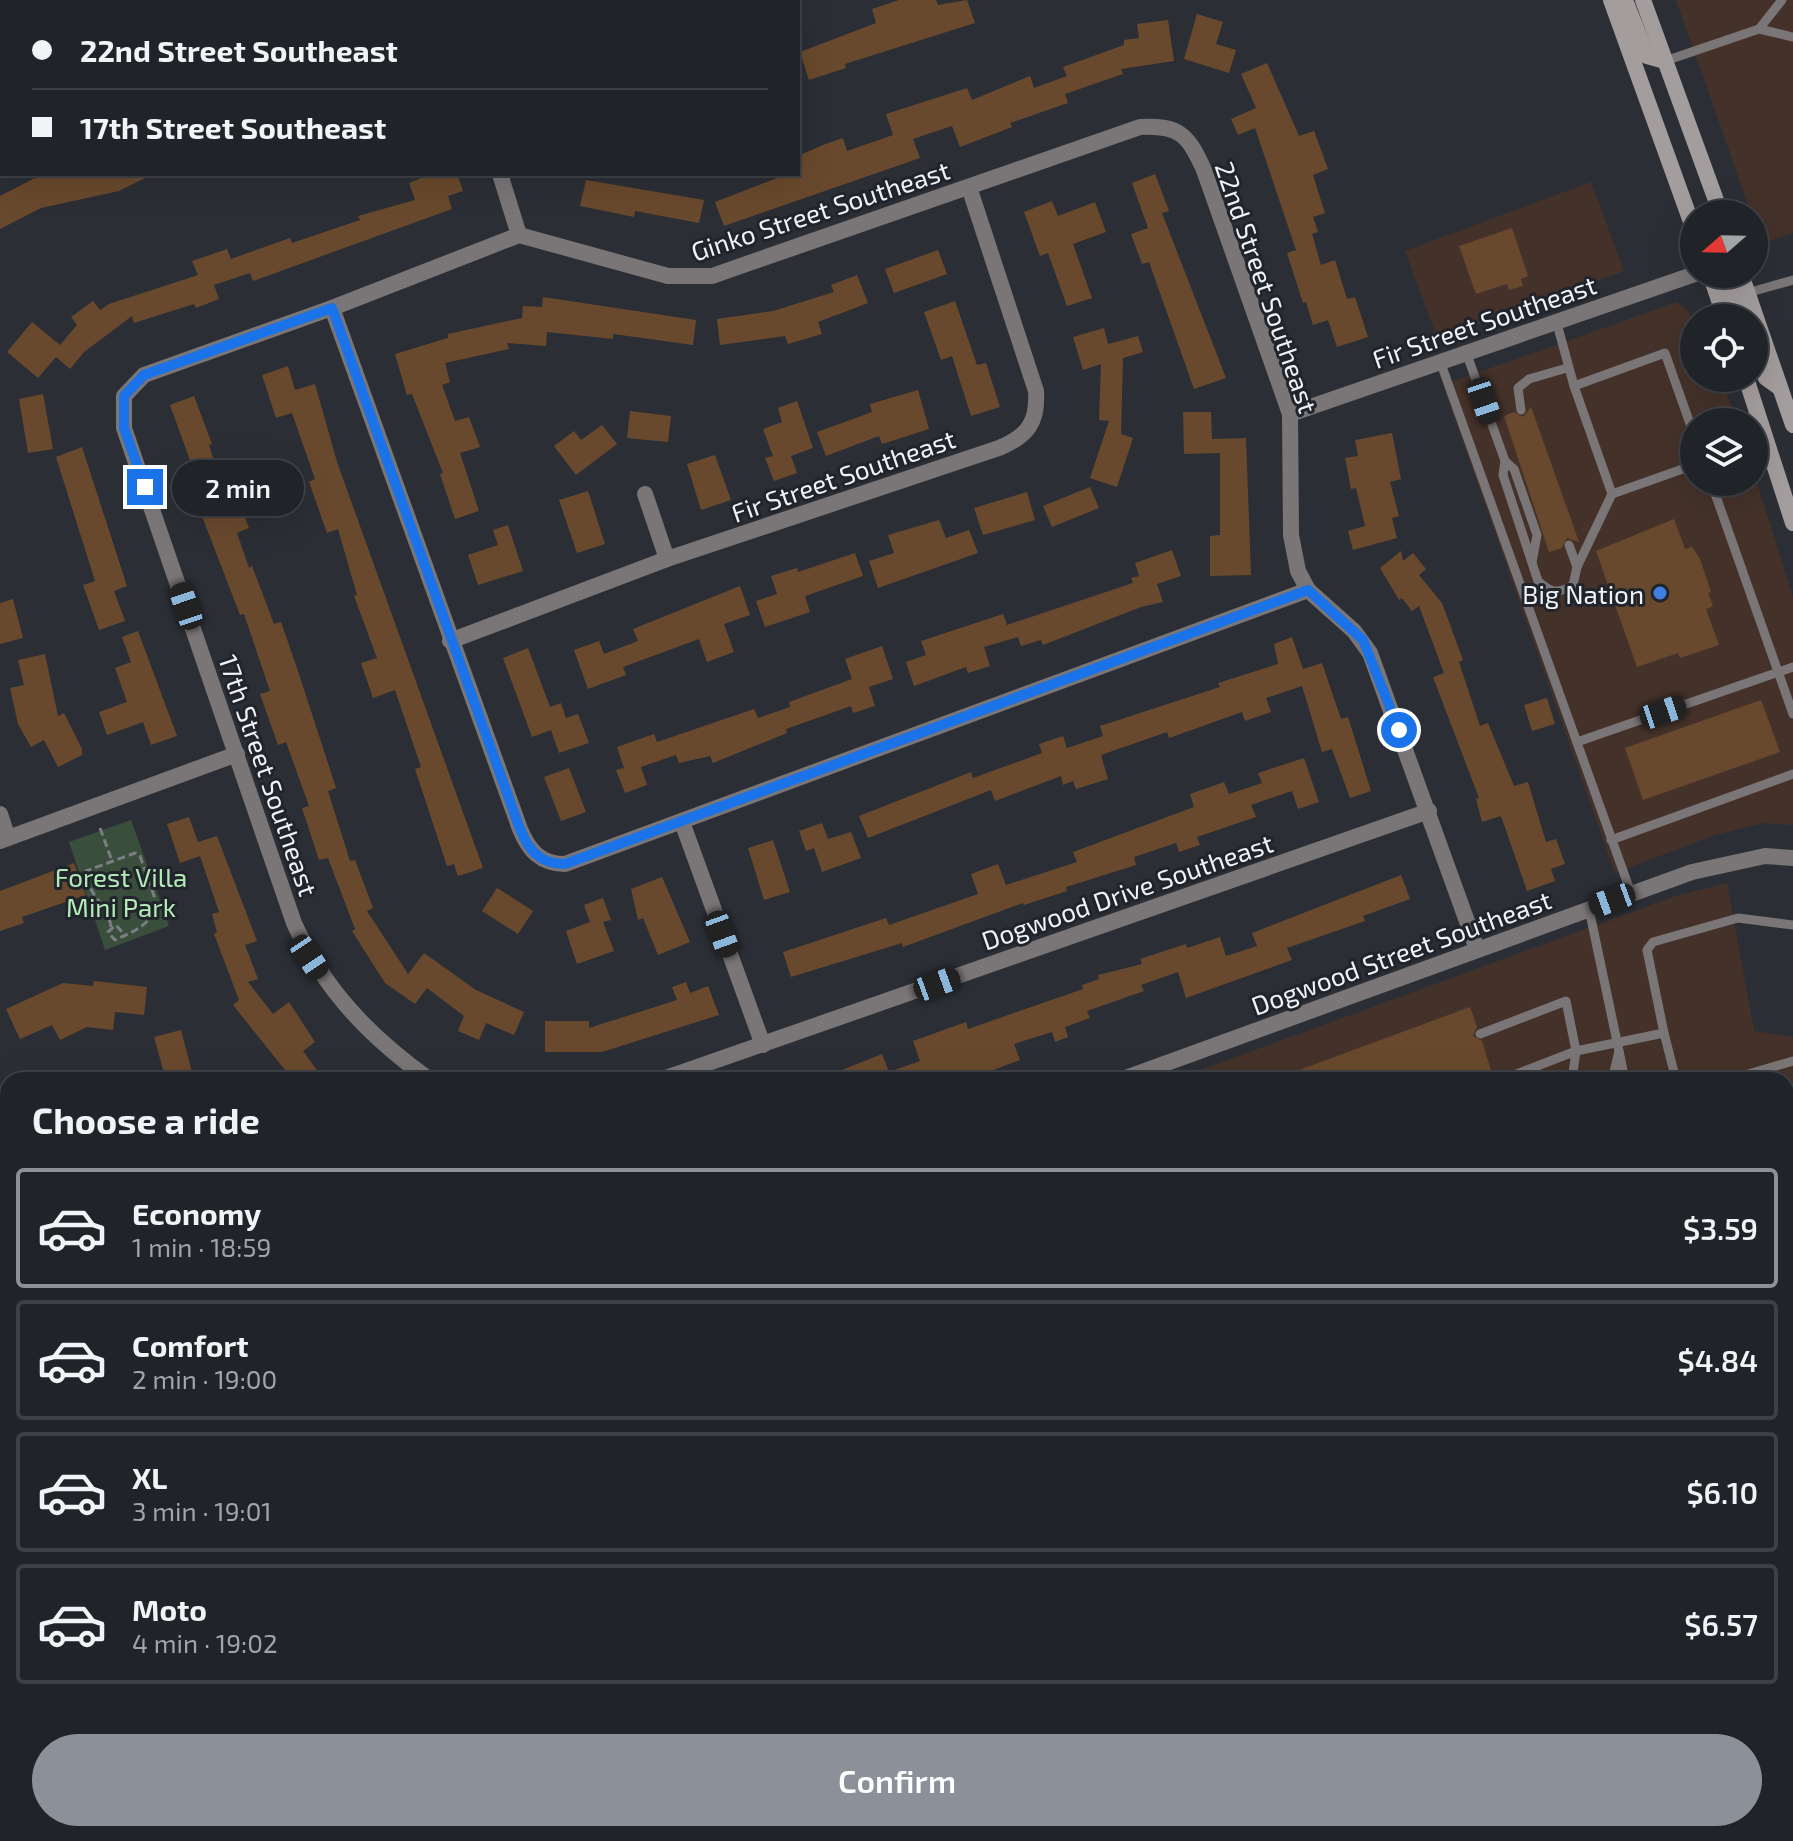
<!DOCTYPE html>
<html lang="en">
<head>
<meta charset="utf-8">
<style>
	:root { --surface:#202328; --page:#2d2f34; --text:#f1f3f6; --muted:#a2a4a8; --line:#3d4045; --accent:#8c9099 }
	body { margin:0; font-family:"Exo 2",sans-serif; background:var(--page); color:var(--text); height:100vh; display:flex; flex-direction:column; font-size:30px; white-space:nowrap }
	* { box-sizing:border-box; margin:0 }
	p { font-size:26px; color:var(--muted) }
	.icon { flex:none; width:44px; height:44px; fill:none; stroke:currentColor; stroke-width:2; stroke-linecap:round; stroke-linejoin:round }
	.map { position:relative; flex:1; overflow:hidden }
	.drawer { position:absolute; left:0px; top:1072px; width:1794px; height:770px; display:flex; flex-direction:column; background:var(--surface); border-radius:24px 24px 0 0; box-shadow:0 8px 32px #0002,0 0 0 2px var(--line) }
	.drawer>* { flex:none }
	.top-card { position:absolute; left:0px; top:0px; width:800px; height:176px; box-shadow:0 8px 32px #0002,0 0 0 2px var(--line); display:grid; align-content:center; height:176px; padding:0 32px; background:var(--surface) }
	.needle { width:52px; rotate:250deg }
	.buttons { position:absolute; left:1680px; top:200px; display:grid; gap:16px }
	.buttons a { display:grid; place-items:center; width:88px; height:88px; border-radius:50%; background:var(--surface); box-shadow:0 8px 32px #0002,0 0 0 2px var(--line); font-size:40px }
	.end { position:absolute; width:36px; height:36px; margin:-18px; border:10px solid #1a73e8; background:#fff; box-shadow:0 0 0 4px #fff }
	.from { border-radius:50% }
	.bubble { position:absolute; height:56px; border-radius:28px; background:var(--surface); box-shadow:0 8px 32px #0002,0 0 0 2px var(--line); font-size:26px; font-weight:600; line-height:56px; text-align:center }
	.car { position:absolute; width:24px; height:48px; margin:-24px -12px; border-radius:10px; box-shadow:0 0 6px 2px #0007; background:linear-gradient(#222 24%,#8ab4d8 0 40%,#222 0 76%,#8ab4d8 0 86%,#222 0) }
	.top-card b { display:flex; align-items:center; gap:28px; height:76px; font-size:30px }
	.top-card b+b { border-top:2px solid var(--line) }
	.top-card i { width:20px; height:20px; background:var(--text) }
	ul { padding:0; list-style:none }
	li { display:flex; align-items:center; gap:24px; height:120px; margin:0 16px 12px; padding:0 16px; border:4px solid var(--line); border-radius:8px }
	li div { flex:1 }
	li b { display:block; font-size:30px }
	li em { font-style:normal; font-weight:600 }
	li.selected { border-color:var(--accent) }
	li>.icon { width:72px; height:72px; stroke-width:1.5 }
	h2 { padding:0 32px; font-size:36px; line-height:96px }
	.action { display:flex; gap:16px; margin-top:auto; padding:16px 32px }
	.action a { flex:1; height:92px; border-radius:48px; background:var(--accent); color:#fff; font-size:32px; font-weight:600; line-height:92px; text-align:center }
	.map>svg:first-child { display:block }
	.commercial { fill:#44322a }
	.green { fill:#3a4e3c }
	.building { fill:#69492d }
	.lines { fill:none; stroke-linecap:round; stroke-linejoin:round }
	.path { stroke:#7a7e83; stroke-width:3; stroke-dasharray:8 4; stroke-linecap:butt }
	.service { stroke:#7a7576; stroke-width:9 }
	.minor { stroke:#7a7576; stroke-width:16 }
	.secondary { stroke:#a49d9d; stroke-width:16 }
	.route { stroke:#1a73e8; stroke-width:10 }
	.shop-dot { fill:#3f7fe0; stroke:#21252b; stroke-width:3 }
	.labels { text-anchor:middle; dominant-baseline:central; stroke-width:6; stroke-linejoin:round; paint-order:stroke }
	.street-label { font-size:26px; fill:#eff2f6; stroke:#21252b }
	.poi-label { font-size:26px; fill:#eff2f6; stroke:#21252b; text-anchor:end }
	.park-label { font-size:26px; fill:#b3ebb7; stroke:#21252b }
</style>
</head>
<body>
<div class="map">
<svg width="1793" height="1841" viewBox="0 0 1793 1841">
	<rect width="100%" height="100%" fill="#2b2f35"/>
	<g class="commercial">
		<polygon points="1676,0 1793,0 1793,233 1762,244"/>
		<polygon points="1591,182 1624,271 1438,339 1405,251"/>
		<polygon points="1677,302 1688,310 1694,322 1694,378 1720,378 1738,422 1694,422 1694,482 1754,482 1754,473 1793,597 1793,825 1763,823 1715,835 1615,873 1443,385"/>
		<polygon points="1727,883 1754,1031 1793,1037 1793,1841 1206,1841 1203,1834 1786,1834 1786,1080 1173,1080 1676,896"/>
	</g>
	<g class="green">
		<polygon points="131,820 169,926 105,950 69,842"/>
		<polygon points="8,1510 8,1834 164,1834 170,1841 0,1841 0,1513"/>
	</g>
	<g class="building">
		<polygon points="899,0 936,0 938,5 967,0 975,23 845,64 846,68 809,80 800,52 876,23 872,9"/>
		<polygon points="1197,14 1223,22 1216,44 1236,50 1229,73 1184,59"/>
		<polygon points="1168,20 1174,61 1121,69 1123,74 1065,94 1068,103 1010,123 1012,127 960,147 952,126 913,139 920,158 724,226 715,202 777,178 798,174 798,156 823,145 843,138 847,151 893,135 886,114 967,88 972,100 1030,76 1034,88 1067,76 1063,67 1124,45 1124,40 1139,38 1137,24"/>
		<polygon points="1267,63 1299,136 1314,131 1328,169 1313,175 1325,213 1313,217 1318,232 1312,234 1321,265 1335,260 1347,299 1355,297 1368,337 1337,347 1328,320 1313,325 1306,302 1303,303 1287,253 1296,250 1255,128 1238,135 1231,119 1256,108 1241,74"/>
		<polygon points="54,174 153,174 119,191 41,208 0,229 0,196 33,179"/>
		<polygon points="423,174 457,174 463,191 448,196 452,209 253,281 250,273 214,285 219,299 196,308 194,304 134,323 132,316 84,352 70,369 56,357 38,378 7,352 32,322 60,345 77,325 71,317 93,301 100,310 109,304 198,275 192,261 227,249 231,259 290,238 292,243 360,220 358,216 415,200 409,183 424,177"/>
		<polygon points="1155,174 1169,211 1162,213 1226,378 1194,389 1149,262 1142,264 1131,234 1148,228 1132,183"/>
		<polygon points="586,180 704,200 699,223 635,211 634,217 580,206"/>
		<polygon points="1052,201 1058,216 1095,202 1106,232 1073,244 1092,298 1067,306 1048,253 1040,256 1024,212"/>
		<polygon points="1512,228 1528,276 1521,279 1523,286 1509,290 1507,284 1476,294 1459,246"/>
		<polygon points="938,250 947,274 894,293 885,269"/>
		<polygon points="857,275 868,303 818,322 822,334 788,344 785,336 720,345 717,319 773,311 834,292 831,285"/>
		<polygon points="543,297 696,320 693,345 613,334 613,339 547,332 546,346 507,343 509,349 445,363 450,382 442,385 455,421 469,417 480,447 460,453 479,511 455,519 440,474 443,473 412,394 407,395 395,354 448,338 448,334 522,318 523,306 542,307"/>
		<polygon points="955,301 977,365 986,363 1000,407 971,416 952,356 941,360 924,312"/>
		<polygon points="1104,328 1108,344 1138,336 1143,352 1123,358 1121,434 1133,438 1117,487 1090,478 1109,421 1099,420 1101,364 1083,370 1073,337"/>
		<polygon points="288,366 295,390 315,384 337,462 483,868 458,876 454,864 447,866 415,769 421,767 395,690 373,698 361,663 377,658 354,596 357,595 338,529 327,533 309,482 315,479 292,413 276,418 262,375"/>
		<polygon points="918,390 929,429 882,444 879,436 826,456 817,432 872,412 870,404"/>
		<polygon points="43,394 53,449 28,453 19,399"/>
		<polygon points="194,396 212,444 209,445 229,509 240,505 249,528 237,533 249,568 252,566 274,624 281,622 298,671 336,788 328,791 350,861 355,860 373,908 367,911 408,974 424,953 476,990 524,1012 514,1035 486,1023 479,1040 458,1031 464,1016 427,988 415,1004 385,983 352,931 355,929 328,858 319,860 302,808 309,806 286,742 278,745 260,694 270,691 244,614 240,615 200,511 197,512 182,466 191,463 170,405"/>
		<polygon points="797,401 813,448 791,456 797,473 774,481 765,458 773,456 763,429 782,422 778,408"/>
		<polygon points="1531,407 1579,542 1567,538 1562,548 1549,552 1504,416 1514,412 1523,417"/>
		<polygon points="630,411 671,416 668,442 627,438"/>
		<polygon points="1183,412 1211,412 1212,439 1246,438 1251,575 1210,576 1210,536 1220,535 1220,453 1184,454"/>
		<polygon points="602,425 617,444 576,475 554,446 574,431 581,440"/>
		<polygon points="1392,433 1401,479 1390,482 1399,516 1392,518 1397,538 1353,550 1348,531 1365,526 1356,488 1351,489 1345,458 1358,456 1355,440"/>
		<polygon points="82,447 127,586 114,591 125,621 99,630 83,585 95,581 56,457"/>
		<polygon points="715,455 731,500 701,510 687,464"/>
		<polygon points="1090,487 1099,508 1052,527 1043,506"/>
		<polygon points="588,491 605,544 577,553 559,500"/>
		<polygon points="1027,492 1035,520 983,535 974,508"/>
		<polygon points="1674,519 1685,549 1692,547 1700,559 1711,592 1708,593 1713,606 1706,609 1719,645 1680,658 1678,653 1637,667 1596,551"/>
		<polygon points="939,520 946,538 969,530 978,553 878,588 869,561 894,553 888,535"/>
		<polygon points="508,525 523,571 478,585 468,555 498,545 493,530"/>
		<polygon points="1172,550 1181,576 1157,584 1163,602 1141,607 1043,645 1041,640 1021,646 1018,637 984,647 990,666 968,673 966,667 914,686 906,662 926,655 921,641 1003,614 1007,625 1133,583 1131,578 1139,576 1135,563"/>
		<polygon points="1401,551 1403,561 1413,553 1426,569 1419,575 1442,603 1463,660 1459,662 1480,726 1488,723 1514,786 1528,782 1546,842 1556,839 1565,864 1551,869 1555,881 1527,891 1501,816 1482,822 1476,799 1479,798 1433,677 1444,673 1419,606 1412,611 1402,598 1399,600 1380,568"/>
		<polygon points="855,553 863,576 805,596 810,612 765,627 756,601 777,594 771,576 797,568 798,572"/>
		<polygon points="740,586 750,615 724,624 734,652 707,662 699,639 623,667 626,675 588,689 574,650 599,641 604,654 638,641 633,629"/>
		<polygon points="13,599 23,638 0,644 0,603"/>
		<polygon points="138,631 177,736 151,745 143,722 107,735 99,712 127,702 115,668 131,662 122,637"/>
		<polygon points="1292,637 1303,669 1322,663 1341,719 1348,717 1371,791 1350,798 1332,749 1322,752 1302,686 1266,698 1271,712 1245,721 1242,712 1169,738 1167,732 1101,755 1108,779 1076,789 1073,781 1063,785 1061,776 995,801 991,790 868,838 859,816 971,772 973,778 1042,753 1039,744 1063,736 1067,748 1103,736 1100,726 1220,687 1218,683 1278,664 1274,644"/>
		<polygon points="882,646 893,679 869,687 875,706 853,713 851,706 786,729 787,733 713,763 710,756 679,763 676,755 641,767 647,785 625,793 616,770 624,768 617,747 654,734 657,742 754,709 758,718 790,707 789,702 852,679 845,659"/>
		<polygon points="528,648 550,707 561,703 566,718 578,714 589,743 559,753 551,730 532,737 503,658"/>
		<polygon points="45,654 58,716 64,713 82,749 82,755 58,767 44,740 31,747 18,724 10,688 24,685 18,660"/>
		<polygon points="1547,698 1555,724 1532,731 1524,705"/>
		<polygon points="1761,700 1780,752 1643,800 1625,748"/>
		<polygon points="1304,758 1319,802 1298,809 1292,791 1251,805 1256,817 1197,837 1200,845 1179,852 1176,843 1134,857 1136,865 1066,887 1067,891 1024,905 1023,903 903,947 902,943 791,977 783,952 886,918 889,925 978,894 971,874 998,864 1006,885 1077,862 1073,852 1194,807 1190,794 1224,782 1229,794 1262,783 1258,773"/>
		<polygon points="569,768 586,812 561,821 544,777"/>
		<polygon points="189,817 198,842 217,836 257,941 245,945 258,979 248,982 273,1014 289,1002 315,1042 303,1051 324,1080 293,1080 233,1005 239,1000 214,934 217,932 212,914 219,912 200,856 180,863 167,824"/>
		<polygon points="822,823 828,839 851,832 861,858 822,872 814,848 806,851 799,831"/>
		<polygon points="773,840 790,892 764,900 748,848"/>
		<polygon points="74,863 86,895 22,917 24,923 0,931 0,891"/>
		<polygon points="1401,875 1410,899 1363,916 1365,921 1287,948 1292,960 1186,998 1178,972 1141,985 1144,991 1087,1011 1090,1018 1065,1027 1068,1037 1055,1042 1052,1032 1014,1044 1020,1060 977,1076 965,1080 817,1080 882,1054 889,1072 920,1061 913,1041 966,1022 968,1029 1083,989 1082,985 1099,979 1098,975 1142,964 1140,959 1186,944 1187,948 1220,937 1226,956 1257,946 1252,933"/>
		<polygon points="662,877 690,942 658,955 643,918 638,920 631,889"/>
		<polygon points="497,888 533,911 518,934 482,911"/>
		<polygon points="603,898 611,920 603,922 614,951 577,964 566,931 590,922 584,905"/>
		<polygon points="94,981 147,987 144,1015 115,1012 113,1030 87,1027 60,1040 52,1025 20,1039 6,1009 63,983 93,986"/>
		<polygon points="686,982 690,993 708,986 719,1015 602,1052 545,1052 545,1021 589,1021 589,1028 677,1000 672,987"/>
		<polygon points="1470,1007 1477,1027 1473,1036 1482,1041 1494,1080 1272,1080"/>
		<polygon points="181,1030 194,1080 166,1080 154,1037"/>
	</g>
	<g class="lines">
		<g class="path">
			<polyline points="100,828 112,861"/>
			<path d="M 111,927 C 109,905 85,893 86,871 L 135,853 L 140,856 L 158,907 C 147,927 132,932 115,940 L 108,932 L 116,925 L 123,933"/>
		</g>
		<g class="service">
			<polyline points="442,0 443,2"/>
			<polyline points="1782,0 1759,29 1793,37"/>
			<polyline points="1665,61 1759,29"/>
			<polyline points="1747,293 1793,280"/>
			<polyline points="1556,320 1574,386 1665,353 1694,435"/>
			<path d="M 1466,352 L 1505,461 L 1503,475 L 1538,581 C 1551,593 1558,594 1573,585 L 1577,567 L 1612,494"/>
			<polyline points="1440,361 1631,893"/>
			<polyline points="1574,386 1612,494 1694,465"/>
			<polyline points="1521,410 1518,388 1529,379 1567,368"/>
			<polyline points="1505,461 1514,469 1537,535 1532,562"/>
			<polyline points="1711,482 1793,714"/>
			<polyline points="1569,545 1577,567"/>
			<polyline points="1577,742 1793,667"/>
			<polyline points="1611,840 1793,774"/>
			<polyline points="1589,909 1619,1051"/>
			<polyline points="1664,1033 1676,1080"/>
			<polyline points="1480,1034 1566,1001 1576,1051 1664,1033 1647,950 1653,942 1738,918 1793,925"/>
			<polyline points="1501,1080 1576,1051 1572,1080"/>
			<polyline points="1612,1080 1619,1051 1625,1080"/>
			<polyline points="1728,1080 1793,1061"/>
			<polyline points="1786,1173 1792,1201 1786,1218"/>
			<polyline points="1786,1246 1793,1261"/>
			<polyline points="1786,1273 1793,1279"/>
			<polyline points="1786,1507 1793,1504"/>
			<polyline points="1786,1524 1793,1527"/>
			<polyline points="1786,1625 1793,1638"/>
			<polyline points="1786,1707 1793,1717"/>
			<polyline points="1786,1763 1793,1766"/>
			<polyline points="1786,1792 1793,1794"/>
			<polyline points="1255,1834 1257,1841"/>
			<polyline points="1747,1841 1747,1834"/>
		</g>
		<g class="minor">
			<polyline points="267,0 271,2"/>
			<polyline points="585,0 585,2"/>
			<polyline points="212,2 213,0"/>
			<polyline points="743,2 749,0"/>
			<polyline points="0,142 2,141"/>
			<polyline points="500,174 519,235"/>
			<path d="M 332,308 L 520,829 C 529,851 541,864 565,864 L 1308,590"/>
			<polyline points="1290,414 1695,274"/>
			<polyline points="645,494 667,559"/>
			<path d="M 450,641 L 667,559 L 999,448 C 1028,436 1038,422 1036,391 L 969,187"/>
			<polyline points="0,814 8,838"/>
			<polyline points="682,822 763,1045"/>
			<polyline points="0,841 237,754"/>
			<path d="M 430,1080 C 371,1038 324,990 294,923 L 124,428 L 124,396 L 144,375 L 332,308 L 519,235 L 668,276 L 712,276 L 1140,127 C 1180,125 1188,135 1204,170 L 1290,414 L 1291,535 L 1298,571 L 1308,590 L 1354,631 L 1370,653 L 1477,949"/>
			<polyline points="660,1080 1429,811"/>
			<polyline points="1120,1080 1692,872 1765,856 1793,858"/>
			<polyline points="0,1242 8,1243"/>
			<polyline points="0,1487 8,1484"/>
			<polyline points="391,1834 397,1841"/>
			<polyline points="727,1834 733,1841"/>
		</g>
		<g class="secondary">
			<polyline points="1611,0 1694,230"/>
			<polyline points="1625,0 1647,56 1665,61"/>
			<polyline points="1643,0 1721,214"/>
			<polyline points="1710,274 1725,318"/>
			<polyline points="1725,274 1742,318"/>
			<polyline points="1741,274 1793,425"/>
			<polyline points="1754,350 1766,378 1780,388"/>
			<polyline points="1746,378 1793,523"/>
		</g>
	</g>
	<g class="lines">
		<path class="route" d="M 145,487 L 124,428 L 124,396 L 144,375 L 332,308 L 520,829 C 529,851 540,864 565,864 L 1308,590 L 1363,640 L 1399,730"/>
	</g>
	<circle class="shop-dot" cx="1660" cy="593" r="8"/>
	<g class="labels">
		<g class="street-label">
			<text transform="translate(820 210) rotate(-18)">Ginko Street Southeast</text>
			<text transform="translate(1267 287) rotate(71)">22nd Street Southeast</text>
			<text transform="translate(1484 321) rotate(-19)">Fir Street Southeast</text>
			<text transform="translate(843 475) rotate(-19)">Fir Street Southeast</text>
			<text transform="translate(269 775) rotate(71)">17th Street Southeast</text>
			<text transform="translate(1127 891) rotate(-19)">Dogwood Drive Southeast</text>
			<text transform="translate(1401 952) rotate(-20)">Dogwood Street Southeast</text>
		</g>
		<g class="poi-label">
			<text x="1644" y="593">Big Nation</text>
		</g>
		<g class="park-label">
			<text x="121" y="876">Forest Villa<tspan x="121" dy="30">Mini Park</tspan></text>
		</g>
	</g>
</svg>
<div class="buttons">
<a><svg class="needle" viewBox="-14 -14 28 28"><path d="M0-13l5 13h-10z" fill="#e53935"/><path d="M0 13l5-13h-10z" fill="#a2a4a8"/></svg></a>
<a><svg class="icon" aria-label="locate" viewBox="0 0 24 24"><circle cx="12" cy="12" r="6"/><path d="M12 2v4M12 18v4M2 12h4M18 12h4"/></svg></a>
<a><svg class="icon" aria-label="layers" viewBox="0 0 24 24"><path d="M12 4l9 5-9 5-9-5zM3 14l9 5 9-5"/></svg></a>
</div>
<i class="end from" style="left:1399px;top:730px"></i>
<i class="end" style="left:145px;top:487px"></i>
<div class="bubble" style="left:172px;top:460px;width:132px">2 min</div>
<i class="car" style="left:1484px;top:401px;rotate:161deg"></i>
<i class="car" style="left:186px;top:606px;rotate:341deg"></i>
<i class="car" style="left:1663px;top:712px;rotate:71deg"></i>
<i class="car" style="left:1612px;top:900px;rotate:250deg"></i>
<i class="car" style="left:722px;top:934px;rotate:160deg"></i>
<i class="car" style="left:309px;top:957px;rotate:146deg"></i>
<i class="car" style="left:937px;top:984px;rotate:70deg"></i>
<div class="top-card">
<b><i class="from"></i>22nd Street Southeast</b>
<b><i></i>17th Street Southeast</b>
</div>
<section class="drawer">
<h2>Choose a ride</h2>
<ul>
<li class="selected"><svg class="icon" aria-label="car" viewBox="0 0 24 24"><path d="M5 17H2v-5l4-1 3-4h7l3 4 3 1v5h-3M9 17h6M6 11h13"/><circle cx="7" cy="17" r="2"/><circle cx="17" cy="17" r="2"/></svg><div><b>Economy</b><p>1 min · 18:59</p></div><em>$3.59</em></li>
<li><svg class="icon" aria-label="car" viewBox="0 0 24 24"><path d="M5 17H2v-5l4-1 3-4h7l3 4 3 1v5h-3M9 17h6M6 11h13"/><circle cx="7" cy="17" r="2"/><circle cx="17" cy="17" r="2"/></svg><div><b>Comfort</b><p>2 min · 19:00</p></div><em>$4.84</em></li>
<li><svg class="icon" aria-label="car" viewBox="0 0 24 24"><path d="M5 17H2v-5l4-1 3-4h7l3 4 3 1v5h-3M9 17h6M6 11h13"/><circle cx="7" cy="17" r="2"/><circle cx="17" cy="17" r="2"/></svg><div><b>XL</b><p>3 min · 19:01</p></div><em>$6.10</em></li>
<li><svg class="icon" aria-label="car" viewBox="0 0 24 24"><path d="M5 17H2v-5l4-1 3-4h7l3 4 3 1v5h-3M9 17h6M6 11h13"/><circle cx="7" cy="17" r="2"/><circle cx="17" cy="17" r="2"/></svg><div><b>Moto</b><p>4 min · 19:02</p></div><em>$6.57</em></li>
</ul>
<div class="action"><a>Confirm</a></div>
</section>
</div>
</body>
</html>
